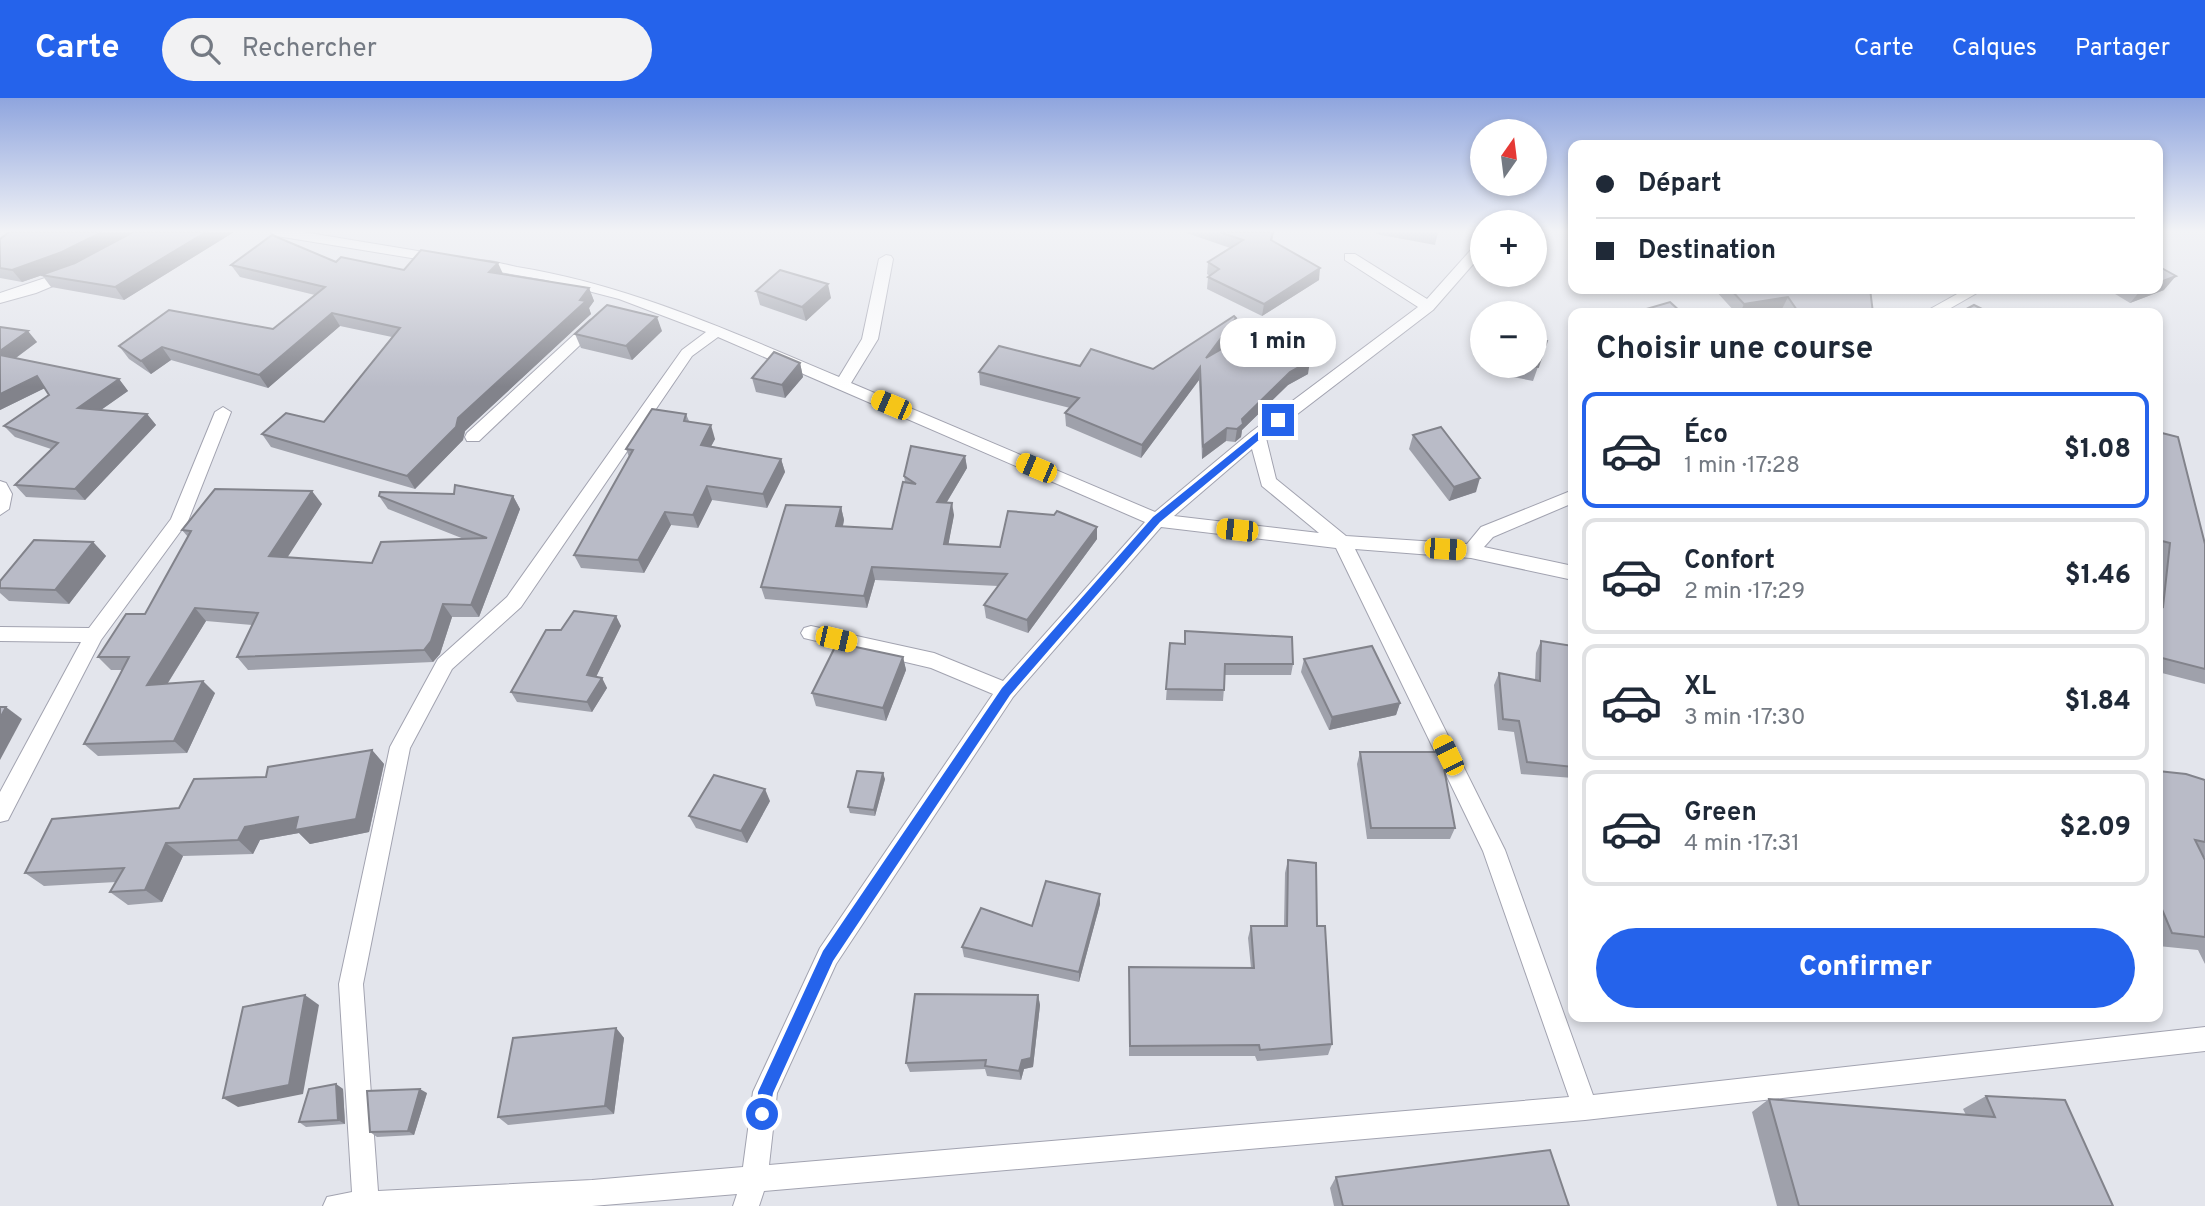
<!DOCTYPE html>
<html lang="fr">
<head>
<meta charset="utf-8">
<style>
	:root { --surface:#fff; --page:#f2f2f3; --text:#1f2937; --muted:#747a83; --line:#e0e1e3; --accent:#2563eb }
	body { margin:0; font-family:Overpass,sans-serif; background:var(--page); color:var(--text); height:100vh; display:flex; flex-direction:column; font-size:26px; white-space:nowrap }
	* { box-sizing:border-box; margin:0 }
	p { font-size:23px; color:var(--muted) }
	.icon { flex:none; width:38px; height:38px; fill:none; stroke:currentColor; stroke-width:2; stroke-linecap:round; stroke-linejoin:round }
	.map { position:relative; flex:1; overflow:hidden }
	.side { position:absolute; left:1568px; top:210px; width:595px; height:714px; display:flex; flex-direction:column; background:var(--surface); border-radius:14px; box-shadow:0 4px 10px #0003 }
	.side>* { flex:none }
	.guide { position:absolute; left:1568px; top:42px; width:595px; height:154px; border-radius:14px; box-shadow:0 4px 10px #0003; display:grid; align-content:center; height:154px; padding:0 28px; background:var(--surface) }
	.needle { width:46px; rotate:14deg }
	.tools { position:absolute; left:1470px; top:21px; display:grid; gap:14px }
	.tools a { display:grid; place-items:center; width:77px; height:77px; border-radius:50%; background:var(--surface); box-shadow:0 4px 10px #0003; font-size:35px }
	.end { position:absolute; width:32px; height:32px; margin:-16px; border:9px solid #2563eb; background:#fff; box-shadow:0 0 0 4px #fff }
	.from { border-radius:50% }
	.bubble { position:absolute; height:49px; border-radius:24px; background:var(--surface); box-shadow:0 4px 10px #0003; font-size:23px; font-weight:800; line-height:49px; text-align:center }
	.car { position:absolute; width:21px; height:42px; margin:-21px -10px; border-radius:9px; box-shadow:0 0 5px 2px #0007; background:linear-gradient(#f5c518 24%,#345 0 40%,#f5c518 0 76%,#345 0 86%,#f5c518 0) }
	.guide b { display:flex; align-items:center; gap:24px; height:66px; font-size:26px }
	.guide b+b { border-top:2px solid var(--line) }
	.guide i { width:18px; height:18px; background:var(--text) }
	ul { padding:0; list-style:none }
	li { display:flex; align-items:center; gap:21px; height:116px; margin:0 14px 10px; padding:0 14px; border:4px solid var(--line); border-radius:14px }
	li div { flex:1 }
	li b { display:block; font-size:26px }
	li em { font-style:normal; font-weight:800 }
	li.selected { border-color:var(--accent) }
	li>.icon { width:63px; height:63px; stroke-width:1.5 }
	h2 { padding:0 28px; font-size:32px; line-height:84px }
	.primary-button { display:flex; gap:14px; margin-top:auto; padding:14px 28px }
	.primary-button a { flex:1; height:80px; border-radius:42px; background:var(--accent); color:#fff; font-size:28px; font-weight:800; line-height:80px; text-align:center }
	header { display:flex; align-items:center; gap:42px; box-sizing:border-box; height:98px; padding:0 35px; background:var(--accent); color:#fff }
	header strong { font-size:33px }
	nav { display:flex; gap:38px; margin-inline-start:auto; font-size:24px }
	.search { width:490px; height:63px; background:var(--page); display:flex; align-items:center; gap:18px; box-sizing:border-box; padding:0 24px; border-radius:38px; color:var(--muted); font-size:26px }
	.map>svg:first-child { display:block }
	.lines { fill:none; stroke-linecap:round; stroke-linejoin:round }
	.minor-casing { stroke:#a2a3b0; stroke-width:2 }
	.minor { fill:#fff; fill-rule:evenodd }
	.wall { fill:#9fa1ab }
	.shaded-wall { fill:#82838b }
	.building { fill:#b9bbc7; stroke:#82838b; stroke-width:2 }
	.route { fill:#2563eb }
</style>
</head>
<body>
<header>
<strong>Carte</strong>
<div class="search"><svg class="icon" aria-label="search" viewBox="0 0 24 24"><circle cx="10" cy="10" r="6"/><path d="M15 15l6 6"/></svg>Rechercher</div>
<nav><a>Carte</a><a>Calques</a><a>Partager</a></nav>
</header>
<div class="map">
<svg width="2205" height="1108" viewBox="0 0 2205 1108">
	<rect width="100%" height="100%" fill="#e3e5ec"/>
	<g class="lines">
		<g class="minor-casing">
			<g id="minor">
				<polygon points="270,134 303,134 442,157 449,161 442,165 277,138"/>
				<path d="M 1482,144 L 1482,156 L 1433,212 L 1266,340 L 1276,381 L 1346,438 L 1467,446 L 1481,429 L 1573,392 L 1573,405 L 1493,439 L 1484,449 L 1573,468 L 1573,482 L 1471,460 L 1355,451 L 1505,752 L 1593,997 L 2205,929 L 2205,953 L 1585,1022 L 764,1093 L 759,1108 L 733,1108 L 737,1096 L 592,1108 L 323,1108 L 327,1099 L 352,1094 L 339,886 L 390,649 L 438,561 L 507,499 L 682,252 L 706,234 L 619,201 L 546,182 L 470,169 L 470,163 C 484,160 503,166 517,169 C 630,187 734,235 839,279 L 862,241 L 879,161 L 886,157 L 891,158 L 893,161 L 878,241 L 851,285 L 1155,414 L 1251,334 L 1418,209 L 1345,162 L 1345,156 L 1355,156 L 1427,201 L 1477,145 ZM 718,239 L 1145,424 L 1003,583 L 934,555 L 811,528 L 804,530 L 801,535 L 804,540 L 931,570 L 993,596 L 820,850 L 753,994 L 743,1069 L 592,1082 L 378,1093 L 363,886 L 410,650 L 452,571 L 521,509 L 692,258 ZM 1252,351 L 1262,388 L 1319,435 L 1174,418 ZM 1161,429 L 1336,450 L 1483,753 L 1569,999 L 769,1067 L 777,995 L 836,866 L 1013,599 Z"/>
				<polygon points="72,171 77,172 77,178 36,195 0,205 0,195"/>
				<polygon points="1966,191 1984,191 1942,215 1923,215"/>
				<polygon points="595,220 600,222 600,228 479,343 467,343 465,339 467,335 590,222"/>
				<polygon points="223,309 231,314 188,423 101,542 8,722 0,724 0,694 81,544 0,543 0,529 89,530 171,421 215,314"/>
				<polygon points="0,383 6,385 12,396 9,411 0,417"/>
			</g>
		</g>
		<use href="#minor" class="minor"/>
	</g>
	<g class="wall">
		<polygon points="234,134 124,202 51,189 42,177 22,184 0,180 0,141"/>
		<polygon points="1184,134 1274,134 1272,143 1319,182 1262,218 1207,191 1208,179 1210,178 1207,176 1208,164 1230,150"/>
		<polygon points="1376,134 1438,134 1435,147 1376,136"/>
		<polygon points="336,164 404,172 503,176 589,190 594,203 589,210 591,216 465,333 463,342 415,391 271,349 262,336 324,324 392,239 340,228 268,290 171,262 151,276 129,261 119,248 273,231 315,197 240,179 231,167"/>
		<polygon points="1714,191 1870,191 1873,215 1784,215 1782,211 1758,215 1736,215"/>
		<polygon points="2107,191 2158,191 2164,192 2130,205"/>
		<polygon points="756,193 831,200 806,223 760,207"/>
		<polygon points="0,229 37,244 16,260 119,281 128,293 101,312 147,316 156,327 85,402 26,399 15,387 51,351 15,339 4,328 49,297 45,290 0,312"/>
		<polygon points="662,233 632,262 581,250 575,236"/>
		<polygon points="1235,233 1221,252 1308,276 1288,287 1242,332 1241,339 1235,344 1226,343 1202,361 1199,282 1141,360 1066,328 1065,315 1070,310 980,287 979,274 1153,271"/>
		<polygon points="1547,243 1533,283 1503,277 1506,268 1535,268"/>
		<polygon points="800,265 803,279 785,300 756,294 752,280"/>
		<polygon points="686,316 689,323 715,341 711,348 781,361 785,374 767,410 712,402 698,430 671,427 644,475 581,470 574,457 629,359 626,351"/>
		<polygon points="2158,334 2205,446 2205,586 2158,574"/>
		<polygon points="1413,337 1476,394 1449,403 1409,351"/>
		<polygon points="965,358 967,370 947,404 954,417 948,447 1000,449 1097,429 1097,441 1028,535 986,520 984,507 998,488 875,482 867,510 765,501 761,489 841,409 844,422 843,428 892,431 905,384 904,378"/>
		<polygon points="379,398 513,398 520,411 479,519 452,519 440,556 433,564 248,572 237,559 252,527 206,523 168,585 215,595 187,655 98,658 84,646 123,572 111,572 98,559 145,516 188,439 182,432 322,406 287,459 372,465 464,441 388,411"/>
		<polygon points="93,444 106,458 69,506 9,503 0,495 0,483"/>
		<polygon points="616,518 621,528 596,579 602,580 607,590 592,614 517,604 511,594"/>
		<polygon points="1185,533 1293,566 1291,577 1225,577 1223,603 1166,602 1170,545 1184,546"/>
		<polygon points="1541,543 1573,548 1573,680 1521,676 1514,634 1498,632 1494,587 1499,575 1535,582 1536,555"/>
		<polygon points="903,559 906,572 886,623 816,608 812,595"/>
		<polygon points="1304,561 1400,605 1396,617 1329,632 1301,574"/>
		<polygon points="372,652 384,666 369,734 310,746 299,735 260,742 253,756 183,758 162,804 128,807 110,794 116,784 44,788 25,775 179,710 266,679"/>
		<polygon points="1360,654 1455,730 1450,741 1367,741 1357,666"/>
		<polygon points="2158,673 2205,682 2205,759 2203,759 2205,762 2205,866 2198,852 2158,848"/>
		<polygon points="885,681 875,718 850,715 848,709"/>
		<polygon points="770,703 747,745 696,730 689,718"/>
		<polygon points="1288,762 1317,828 1332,946 1328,957 1257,963 1255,958 1129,958 1129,869 1251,870 1248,840 1251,828 1284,828 1285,775"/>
		<polygon points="1100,806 1079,884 964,859 962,849"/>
		<polygon points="1038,897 1040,907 1033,969 1024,971 1021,982 987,978 985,971 910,974 906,965"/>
		<polygon points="616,930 624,940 614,1016 508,1027 498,1019"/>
		<polygon points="336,986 343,991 345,1026 306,1029 299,1024"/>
		<polygon points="427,995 414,1037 377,1039 370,1034"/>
		<polygon points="1986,998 2113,1108 1777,1108 1752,1014 1769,1001 1966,1017 1963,1011"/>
		<polygon points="1336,1079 1569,1108 1334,1108 1330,1090"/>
	</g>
	<g class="shaded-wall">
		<polygon points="102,134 136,134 72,167 22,184 12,172"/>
		<polygon points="206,134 234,134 124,202 115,189"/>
		<polygon points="498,165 504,178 489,174"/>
		<polygon points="1320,170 1319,182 1262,218 1264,206"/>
		<polygon points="2176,178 2164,192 2130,205 2141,192 2158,191 2158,185"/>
		<polygon points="828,186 831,200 806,223 802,209"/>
		<polygon points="589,190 594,203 589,210 591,216 465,333 463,342 415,391 407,378 458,320 580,202"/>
		<polygon points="1788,199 1782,211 1758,215 1740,215 1744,206"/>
		<polygon points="332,215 340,228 268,290 259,277"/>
		<polygon points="657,219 662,233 632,262 626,248"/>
		<polygon points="1236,220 1235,233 1205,273 1206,260"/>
		<polygon points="28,233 37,244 6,267 0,261 0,253"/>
		<polygon points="162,249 171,262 151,276 141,263"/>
		<polygon points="1310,263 1308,276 1288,287 1242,332 1241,339 1235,344 1237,331 1242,321 1290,274"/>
		<polygon points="800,265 803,279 785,300 782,287"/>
		<polygon points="1200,269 1199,282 1141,360 1142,347"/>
		<polygon points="37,278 47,289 0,312 0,296"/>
		<polygon points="119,281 128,293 88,321 78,310"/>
		<polygon points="147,316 156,327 85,402 75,391"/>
		<polygon points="711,327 715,341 705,360 701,347"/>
		<polygon points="1227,330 1226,343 1202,361 1203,348"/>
		<polygon points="965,358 967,370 939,417 937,404"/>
		<polygon points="781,361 785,374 767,410 763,396"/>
		<polygon points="1480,380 1476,394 1449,403 1454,389"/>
		<polygon points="707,388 712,402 698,430 693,417"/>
		<polygon points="312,393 322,406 280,471 269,458"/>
		<polygon points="513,398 520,411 479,519 471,507"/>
		<polygon points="952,405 954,417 946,459 944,446"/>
		<polygon points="841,409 844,422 840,440 836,428"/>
		<polygon points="665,414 671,427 644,475 638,462"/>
		<polygon points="1097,429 1097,441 1028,535 1027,522"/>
		<polygon points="93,444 106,458 69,506 55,492"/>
		<polygon points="872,469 875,482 867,510 864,498"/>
		<polygon points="443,506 452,519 440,556 433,564 424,552"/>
		<polygon points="195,510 206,523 159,599 147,587"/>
		<polygon points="616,518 621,528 592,587 587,577"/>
		<polygon points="903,559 906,572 886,623 883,610"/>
		<polygon points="602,580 607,590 592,614 587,604"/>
		<polygon points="203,583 215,595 187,655 174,643"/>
		<polygon points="1400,605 1396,617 1329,632 1332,619"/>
		<polygon points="6,609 22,621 0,662 0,620"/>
		<polygon points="372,652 384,666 369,734 310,746 299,735 260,742 253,756 238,742 245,729"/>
		<polygon points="883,675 885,681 875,718 874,712"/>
		<polygon points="765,691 770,703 747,745 741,733"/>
		<polygon points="166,745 183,758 162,804 145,792"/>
		<polygon points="1100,796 1100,806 1079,884 1079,874"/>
		<polygon points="305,897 319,907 303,996 238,1009 223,1000"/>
		<polygon points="1038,897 1040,907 1033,969 1024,971 1021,982 1019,973"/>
		<polygon points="616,930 624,940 614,1016 605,1008"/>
		<polygon points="336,986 343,991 345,1026 338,1022"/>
		<polygon points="420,991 427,995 414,1037 408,1033"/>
	</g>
	<g class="building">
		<polygon points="9,134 102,134 62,154 12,172 0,170 0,141"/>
		<polygon points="133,134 206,134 115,189 41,177 75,165"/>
		<polygon points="1220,134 1273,134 1271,142 1320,170 1264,206 1208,179 1219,171 1208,164 1243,142"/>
		<polygon points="272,137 336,164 341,159 404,172 421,152 498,165 489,174 589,190 580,202 586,203 458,320 456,329 407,378 262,336 286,315 324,324 400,230 332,215 259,277 162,249 141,263 119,248 169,212 273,231 325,189 231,167"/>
		<polygon points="2158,168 2176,178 2158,185"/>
		<polygon points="780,172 828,186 802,209 756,193"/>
		<polygon points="1730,191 1870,191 1873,215 1799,215 1788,199 1744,206"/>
		<polygon points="1670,204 1682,215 1637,215 1636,214"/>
		<polygon points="607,207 657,219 626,248 575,236"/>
		<polygon points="1974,207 1990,215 1959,215"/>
		<polygon points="1234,218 1236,220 1206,260 1258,230 1310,263 1290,274 1242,321 1243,326 1237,331 1227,330 1203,348 1200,269 1142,347 1065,315 1079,300 979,274 999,248 1080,268 1091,251 1153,271"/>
		<polygon points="0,229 28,233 0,253"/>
		<polygon points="1535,240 1547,243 1538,269 1531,268 1535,268"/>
		<polygon points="774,254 800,265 782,287 752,280"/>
		<polygon points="0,257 119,281 78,310 147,316 75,391 15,387 58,345 4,328 49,297 37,278 0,296"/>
		<polygon points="652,311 686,316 684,323 711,327 701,347 781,361 763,396 707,388 693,417 665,414 638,462 574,457 633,352 626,351"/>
		<polygon points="1441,329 1480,380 1454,389 1413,337"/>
		<polygon points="2158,334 2178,339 2205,446 2205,571 2158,559 2158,508 2163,509 2170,445 2158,442"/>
		<polygon points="911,348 965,358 937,404 952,405 944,446 1000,449 1008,413 1054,417 1057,413 1097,429 1027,522 984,507 1007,476 872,469 864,498 761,489 786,407 841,409 836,428 892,431 903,384 916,386 904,378"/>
		<polygon points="455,387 513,398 471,507 443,506 431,543 424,552 237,559 258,515 195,510 147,587 203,583 174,643 84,646 129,559 98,559 126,516 145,516 191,433 182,432 215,391 312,393 269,458 372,465 381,444 487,440 379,398 380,394 454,396"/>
		<polygon points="34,442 93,444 55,492 0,490 0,483"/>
		<polygon points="574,513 616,518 587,577 602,580 587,604 511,594 546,532 561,532"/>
		<polygon points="1185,533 1292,539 1293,566 1225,566 1224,592 1166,591 1170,545 1185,546"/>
		<polygon points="1541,543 1573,548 1573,669 1527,664 1519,623 1503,621 1499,575 1540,583"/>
		<polygon points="837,545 903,559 883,610 812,595"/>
		<polygon points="1372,548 1400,605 1332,619 1304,561"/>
		<polygon points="0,609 6,609 0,620"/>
		<polygon points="372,652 356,721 295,732 298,719 245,729 238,742 166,745 145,792 110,794 124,770 25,775 52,721 179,710 194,681 266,679 268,669"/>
		<polygon points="1360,654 1441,654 1455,730 1371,730"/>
		<polygon points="857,673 883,675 874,712 848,709"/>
		<polygon points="2158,673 2186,676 2205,682 2205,744 2195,742 2205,762 2205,839 2172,835 2158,802"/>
		<polygon points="714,677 765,691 741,733 689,718"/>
		<polygon points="1288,762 1316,765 1317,828 1325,828 1332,946 1260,952 1259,947 1130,948 1129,869 1254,870 1251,828 1287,828"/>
		<polygon points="1046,783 1100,796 1079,874 962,849 981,810 1032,828"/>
		<polygon points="915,896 1038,897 1031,960 1022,962 1019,973 985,968 986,962 906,965"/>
		<polygon points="305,897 289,987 223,1000 243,909"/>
		<polygon points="616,930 605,1008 498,1019 513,940"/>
		<polygon points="336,986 338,1022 299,1024 309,991"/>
		<polygon points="420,991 408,1033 370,1034 367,993"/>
		<polygon points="1986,998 2065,1002 2113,1108 1799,1108 1769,1001 1995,1019"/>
		<polygon points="1550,1052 1569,1108 1343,1108 1336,1079"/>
	</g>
	<linearGradient id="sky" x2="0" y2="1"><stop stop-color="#8fa5de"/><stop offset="0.46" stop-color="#f2f3f6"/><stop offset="1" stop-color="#f2f3f6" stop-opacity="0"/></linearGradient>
	<rect width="2205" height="289" fill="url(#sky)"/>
	<polygon class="route" points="1275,320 1283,322 1160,424 1010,597 833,863 773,995 768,1021 757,1021 758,994 823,853 1002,590 1153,419"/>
</svg>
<div class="tools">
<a><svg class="needle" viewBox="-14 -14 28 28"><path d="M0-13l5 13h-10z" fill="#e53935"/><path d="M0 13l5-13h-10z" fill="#747a83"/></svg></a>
<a>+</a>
<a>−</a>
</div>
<i class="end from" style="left:762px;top:1016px"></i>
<i class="end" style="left:1278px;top:322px"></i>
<div class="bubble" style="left:1220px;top:220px;width:116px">1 min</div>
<i class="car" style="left:891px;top:307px;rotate:293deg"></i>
<i class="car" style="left:1036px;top:370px;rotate:293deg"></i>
<i class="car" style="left:1237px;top:432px;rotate:276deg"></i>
<i class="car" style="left:1445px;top:451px;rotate:94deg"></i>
<i class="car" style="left:836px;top:541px;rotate:103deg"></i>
<i class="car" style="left:1448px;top:657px;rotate:334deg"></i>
<div class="guide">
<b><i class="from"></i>Départ</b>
<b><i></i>Destination</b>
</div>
<section class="side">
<h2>Choisir une course</h2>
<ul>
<li class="selected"><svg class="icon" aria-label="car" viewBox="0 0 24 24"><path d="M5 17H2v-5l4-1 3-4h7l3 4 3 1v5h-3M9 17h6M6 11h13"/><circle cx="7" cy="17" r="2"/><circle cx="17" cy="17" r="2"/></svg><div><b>Éco</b><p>1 min · 17:28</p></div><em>$1.08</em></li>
<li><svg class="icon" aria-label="car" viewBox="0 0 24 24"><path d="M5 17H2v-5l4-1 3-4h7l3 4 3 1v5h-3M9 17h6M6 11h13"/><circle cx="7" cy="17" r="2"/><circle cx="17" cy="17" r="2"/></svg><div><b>Confort</b><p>2 min · 17:29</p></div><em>$1.46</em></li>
<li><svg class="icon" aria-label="car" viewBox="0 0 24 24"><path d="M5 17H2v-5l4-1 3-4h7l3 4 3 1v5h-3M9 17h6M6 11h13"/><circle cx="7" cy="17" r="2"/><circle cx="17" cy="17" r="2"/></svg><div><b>XL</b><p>3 min · 17:30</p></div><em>$1.84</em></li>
<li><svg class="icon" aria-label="car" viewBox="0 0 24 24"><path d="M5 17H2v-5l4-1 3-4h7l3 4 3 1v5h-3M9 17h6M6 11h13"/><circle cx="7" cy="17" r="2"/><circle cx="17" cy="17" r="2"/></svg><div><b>Green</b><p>4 min · 17:31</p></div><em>$2.09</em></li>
</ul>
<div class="primary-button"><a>Confirmer</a></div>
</section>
</div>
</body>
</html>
